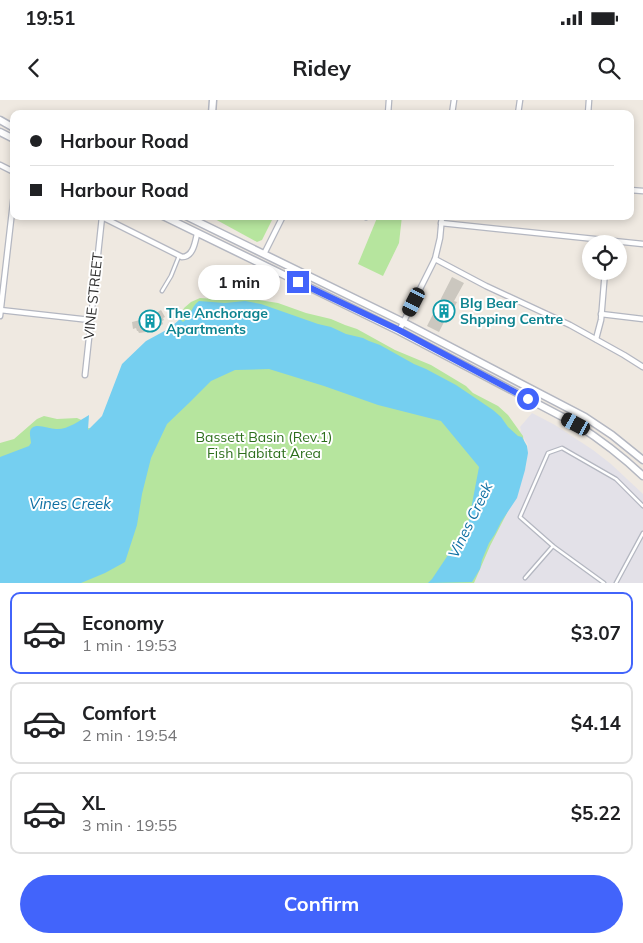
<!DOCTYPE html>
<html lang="en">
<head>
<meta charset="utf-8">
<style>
	:root { --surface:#fff; --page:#f6f6f6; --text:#202124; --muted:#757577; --line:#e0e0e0; --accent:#4264fb }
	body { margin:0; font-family:Mulish,sans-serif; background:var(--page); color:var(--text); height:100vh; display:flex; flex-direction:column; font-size:19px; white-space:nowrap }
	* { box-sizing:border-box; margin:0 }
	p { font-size:16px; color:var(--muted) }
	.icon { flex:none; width:28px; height:28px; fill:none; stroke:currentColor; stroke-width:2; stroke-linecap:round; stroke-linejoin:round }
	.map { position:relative; height:483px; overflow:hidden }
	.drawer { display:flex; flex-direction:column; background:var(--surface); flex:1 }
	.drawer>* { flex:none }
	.guide { position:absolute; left:10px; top:10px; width:624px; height:110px; border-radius:10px; box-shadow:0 2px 8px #0003; display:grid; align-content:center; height:110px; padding:0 20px; background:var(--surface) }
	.tools { position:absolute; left:582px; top:135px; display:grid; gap:10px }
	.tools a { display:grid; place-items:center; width:45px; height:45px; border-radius:50%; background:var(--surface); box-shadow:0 2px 8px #0003; font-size:25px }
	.end { position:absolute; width:22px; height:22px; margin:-11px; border:6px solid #4264fb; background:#fff; box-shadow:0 0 0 2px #fff }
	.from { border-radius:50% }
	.bubble { position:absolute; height:35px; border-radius:18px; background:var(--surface); box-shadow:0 2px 8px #0003; font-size:16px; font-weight:700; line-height:35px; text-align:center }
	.car { position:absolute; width:15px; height:30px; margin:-15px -8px; border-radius:6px; box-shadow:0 0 4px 1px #0007; background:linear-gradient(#222 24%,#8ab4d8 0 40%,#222 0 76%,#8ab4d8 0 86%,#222 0) }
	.guide b { display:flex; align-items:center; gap:18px; height:48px; font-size:19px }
	.guide b+b { border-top:1px solid var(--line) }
	.guide i { width:12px; height:12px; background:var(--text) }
	ul { padding:9px 0 0; list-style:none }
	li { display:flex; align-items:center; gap:15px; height:82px; margin:0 10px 8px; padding:0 10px; border:2px solid var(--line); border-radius:10px }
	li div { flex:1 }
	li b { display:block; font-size:19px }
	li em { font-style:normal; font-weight:700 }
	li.selected { border-color:var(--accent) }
	li>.icon { width:45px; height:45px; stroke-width:1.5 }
	.action { display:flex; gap:10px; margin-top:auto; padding:10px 20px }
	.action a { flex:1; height:58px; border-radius:30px; background:var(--accent); color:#fff; font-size:20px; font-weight:700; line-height:58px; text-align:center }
	.status { display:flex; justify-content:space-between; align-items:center; height:35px; padding:0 25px; background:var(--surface); direction:ltr }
	.status svg { height:14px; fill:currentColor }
	header { display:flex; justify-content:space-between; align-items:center; height:65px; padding:0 20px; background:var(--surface); font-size:22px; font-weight:700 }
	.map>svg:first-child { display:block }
	.industrial { fill:#e3e1e8 }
	.green { fill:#b6e59e }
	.water { fill:#75cff0 }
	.building { fill:#cbc7bf }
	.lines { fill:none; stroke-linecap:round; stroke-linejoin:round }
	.lane-casing { stroke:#b4b7c1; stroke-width:5 }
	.street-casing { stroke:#b4b7c1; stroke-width:7 }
	.secondary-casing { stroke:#b4b7c1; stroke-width:9 }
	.lane { stroke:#fff; stroke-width:2.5 }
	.street { stroke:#fff; stroke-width:4.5 }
	.secondary { stroke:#fff; stroke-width:6 }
	.route { stroke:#4264fb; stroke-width:6 }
	.labels { text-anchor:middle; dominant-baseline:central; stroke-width:4; stroke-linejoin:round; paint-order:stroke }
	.street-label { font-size:14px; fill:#2e2e2e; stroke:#fff }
	.culture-label { font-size:14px; font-weight:bold; fill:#0d838f; stroke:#fff; text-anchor:start }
	.park-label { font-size:14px; fill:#2c6e1b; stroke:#fff }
	.water-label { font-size:15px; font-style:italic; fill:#0d6fa3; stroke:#fff }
</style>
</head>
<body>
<div class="status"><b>19:51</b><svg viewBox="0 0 49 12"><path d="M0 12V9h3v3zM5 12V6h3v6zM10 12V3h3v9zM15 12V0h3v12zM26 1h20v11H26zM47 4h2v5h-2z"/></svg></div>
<header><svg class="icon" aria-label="back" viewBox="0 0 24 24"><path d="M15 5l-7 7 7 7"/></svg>Ridey<svg class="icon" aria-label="search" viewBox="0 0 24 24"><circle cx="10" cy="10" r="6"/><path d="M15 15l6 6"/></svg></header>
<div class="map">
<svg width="643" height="483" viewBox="0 0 643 483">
	<rect width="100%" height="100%" fill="#efe9e1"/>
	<polygon class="industrial" points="532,313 555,325 593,350 611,364 643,394 643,483 471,483 480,468 482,457 526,367 528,345 522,335 519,333 521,330 520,327"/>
	<g class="green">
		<polygon points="212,116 274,116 262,140 257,142 213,118"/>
		<polygon points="377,116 402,116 399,143 383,176 358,164 377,118"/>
		<polygon points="200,198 230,200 245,198 278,203 306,213 331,219 345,225 357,229 395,250 431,265 466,286 473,293 498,306 508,315 523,336 525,350 507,413 490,446 474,483 0,483 0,343 14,339 37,319 44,316 57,319 77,318 88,323 88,328 111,331 179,236 181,215 184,208 191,202"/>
	</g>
	<path class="water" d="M 199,201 L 225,203 L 245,201 L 261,204 L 318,224 L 331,227 L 346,234 L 363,238 L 369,241 L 380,245 L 414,264 L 426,269 L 456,285 L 493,310 L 501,317 L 508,327 L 518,336 L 522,337 L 527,346 L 528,353 L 525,370 L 517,398 L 501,422 L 495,434 L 489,443 L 482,460 L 480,469 L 472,482 L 428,483 L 432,479 L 468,425 L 479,367 L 441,321 L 378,305 L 324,286 L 269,269 L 235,270 L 211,281 L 189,303 L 167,324 L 151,358 L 142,394 L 137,425 L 125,462 L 105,473 L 81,483 L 0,483 L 0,357 L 29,346 L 31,343 C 31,339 28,331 32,328 C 37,323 49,329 56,329 C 67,330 79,321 89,315 L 88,330 L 102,316 L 122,264 L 146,241 L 170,228 L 180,219 L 183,222 C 191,217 191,206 199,201 Z"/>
	<g class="building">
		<polygon points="452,177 464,183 454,201 457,202 447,221 445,220 439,232 427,226"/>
		<polygon points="161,210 165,217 163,218 164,220 162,221 163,224 158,227 157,225 145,230 146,232 139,233 138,231 137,231 136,228 133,229 132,222 144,219 143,217 150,214 151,216"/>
	</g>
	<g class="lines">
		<g class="lane-casing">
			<g id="lane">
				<polyline points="162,191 171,176 179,156"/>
				<polyline points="525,478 553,446"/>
				<polyline points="604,483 553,446 520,417 548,353 562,348 616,379 643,406"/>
				<polyline points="616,483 643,433"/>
			</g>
		</g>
		<g class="street-casing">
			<g id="street">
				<polyline points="388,14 389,0"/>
				<polyline points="452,14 454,0"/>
				<polyline points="518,14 520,0"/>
				<polyline points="588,14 589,0"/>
				<polyline points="0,65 14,72"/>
				<polyline points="630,90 643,91"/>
				<path d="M 100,116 L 182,157 C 193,157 195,143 197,134"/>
				<polyline points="365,116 366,117"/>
				<polyline points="441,123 643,144"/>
				<polyline points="264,154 283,116"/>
				<polyline points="435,159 486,186 570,225 624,255 643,267"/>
				<polyline points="0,210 90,220"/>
				<polyline points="601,214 643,219"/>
				<polyline points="0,216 14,94"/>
				<polyline points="399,231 435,159 440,138 442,116"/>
				<polyline points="596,239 601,220 605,171"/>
				<polyline points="85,275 102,117"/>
			</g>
		</g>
		<g class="secondary-casing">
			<g id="secondary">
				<polyline points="212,14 213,0"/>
				<polyline points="0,20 14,28"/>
				<polyline points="0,32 14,39"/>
				<path d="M 163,116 L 399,231 L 576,324 C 601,340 622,356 643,376"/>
				<polyline points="186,116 403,222 585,317 612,335 643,360"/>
			</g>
		</g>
		<use href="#lane" class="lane"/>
		<use href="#street" class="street"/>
		<use href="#secondary" class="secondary"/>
	</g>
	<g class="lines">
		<polyline class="route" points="298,182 399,230 528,299"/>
	</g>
	<defs>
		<g id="building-ring" transform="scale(1.125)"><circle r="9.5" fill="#fff" stroke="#0f9aa8" stroke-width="1.5"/><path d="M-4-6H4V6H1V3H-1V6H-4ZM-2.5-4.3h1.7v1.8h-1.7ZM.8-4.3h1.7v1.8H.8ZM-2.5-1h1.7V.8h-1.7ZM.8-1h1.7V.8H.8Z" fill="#0f9aa8"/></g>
	</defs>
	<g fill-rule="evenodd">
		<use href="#building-ring" x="444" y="211"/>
		<use href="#building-ring" x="150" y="221"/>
	</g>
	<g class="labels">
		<g class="street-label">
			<text transform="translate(93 196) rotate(-84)">VINE STREET</text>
		</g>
		<g class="culture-label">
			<text x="460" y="203">BIg Bear<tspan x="460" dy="16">Shpping Centre</tspan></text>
			<text x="166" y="213">The Anchorage<tspan x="166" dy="16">Apartments</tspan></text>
		</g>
		<g class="park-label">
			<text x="264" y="337">Bassett Basin (Rev.1)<tspan x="264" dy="16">Fish Habitat Area</tspan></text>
		</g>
		<g class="water-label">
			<text x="70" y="403">Vines Creek</text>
			<text transform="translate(470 420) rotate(-64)">Vines Creek</text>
		</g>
	</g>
</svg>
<div class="tools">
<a><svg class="icon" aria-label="locate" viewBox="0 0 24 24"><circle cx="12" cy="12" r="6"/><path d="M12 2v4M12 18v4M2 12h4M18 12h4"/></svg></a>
</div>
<i class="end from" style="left:528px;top:299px"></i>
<i class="end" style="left:298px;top:182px"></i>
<div class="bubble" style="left:198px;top:165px;width:82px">1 min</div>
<i class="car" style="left:414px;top:202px;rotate:207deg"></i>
<i class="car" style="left:576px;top:324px;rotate:298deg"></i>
<div class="guide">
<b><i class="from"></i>Harbour Road</b>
<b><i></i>Harbour Road</b>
</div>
</div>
<section class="drawer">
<ul>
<li class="selected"><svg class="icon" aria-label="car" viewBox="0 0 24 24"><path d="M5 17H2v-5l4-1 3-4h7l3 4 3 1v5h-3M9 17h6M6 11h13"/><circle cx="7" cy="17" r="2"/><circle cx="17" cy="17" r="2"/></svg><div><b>Economy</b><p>1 min · 19:53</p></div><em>$3.07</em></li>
<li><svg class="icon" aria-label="car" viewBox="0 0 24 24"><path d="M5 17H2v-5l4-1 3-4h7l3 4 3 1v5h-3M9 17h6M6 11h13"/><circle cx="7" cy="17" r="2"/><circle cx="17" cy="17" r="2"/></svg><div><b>Comfort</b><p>2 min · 19:54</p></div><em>$4.14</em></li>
<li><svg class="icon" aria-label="car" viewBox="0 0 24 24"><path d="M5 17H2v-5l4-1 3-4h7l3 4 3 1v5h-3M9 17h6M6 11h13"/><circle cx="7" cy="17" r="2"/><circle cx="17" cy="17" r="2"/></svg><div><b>XL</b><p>3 min · 19:55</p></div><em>$5.22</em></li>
</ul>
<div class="action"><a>Confirm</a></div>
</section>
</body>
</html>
